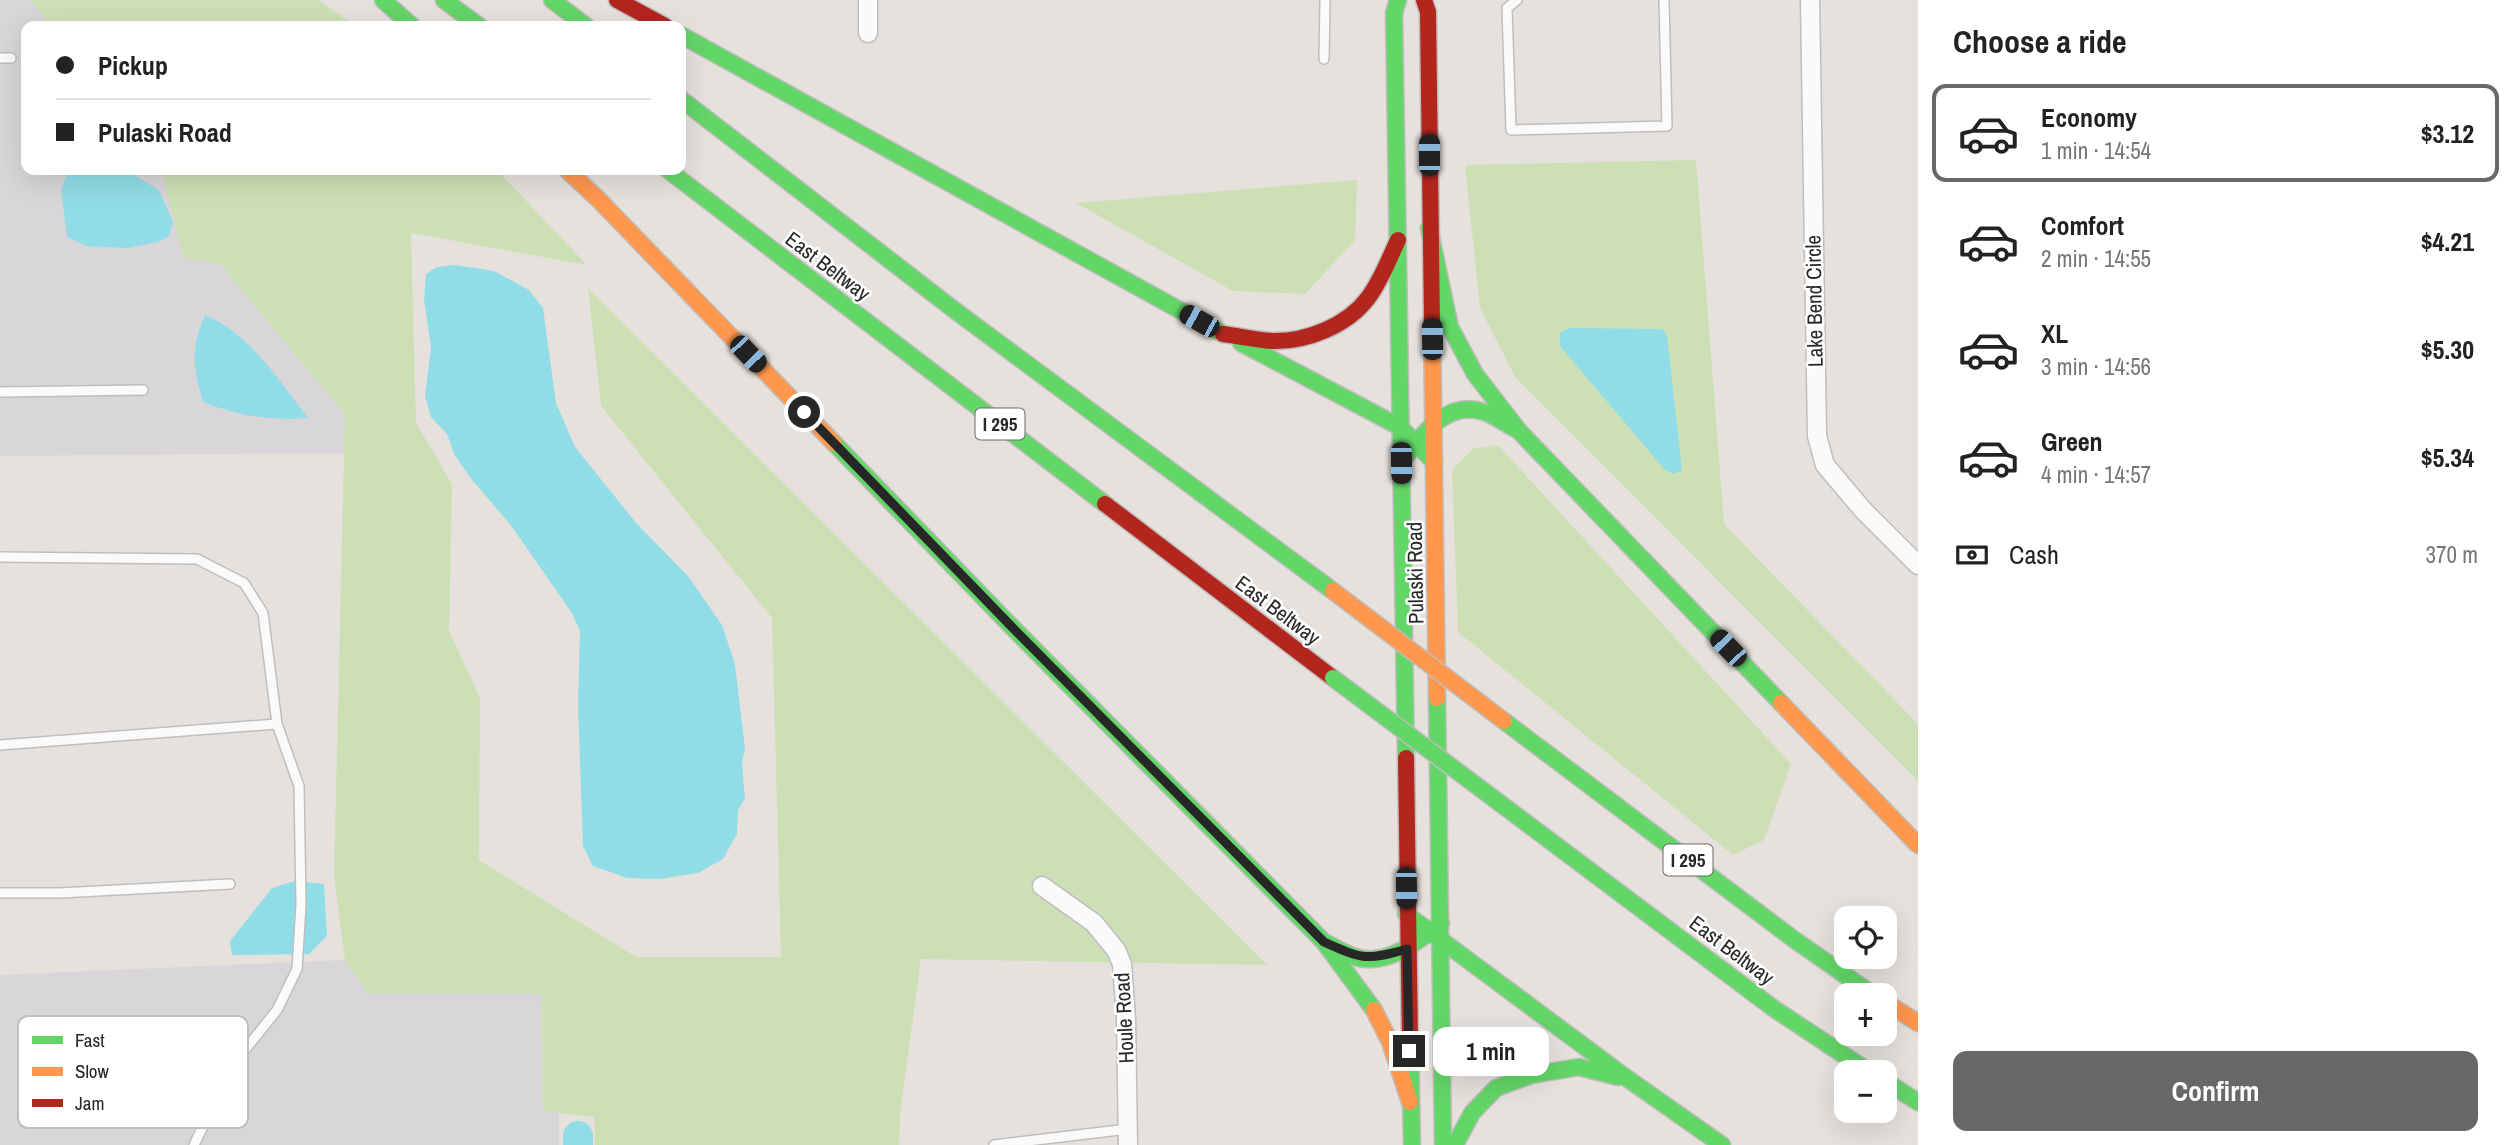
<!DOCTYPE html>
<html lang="en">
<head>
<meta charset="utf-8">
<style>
	:root { --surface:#fff; --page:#f2f2f2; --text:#222; --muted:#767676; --line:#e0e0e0; --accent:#6a6867 }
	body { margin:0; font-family:"Archivo Narrow",sans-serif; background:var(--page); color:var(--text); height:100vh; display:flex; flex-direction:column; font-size:26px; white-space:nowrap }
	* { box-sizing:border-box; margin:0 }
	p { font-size:23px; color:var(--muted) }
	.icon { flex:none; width:38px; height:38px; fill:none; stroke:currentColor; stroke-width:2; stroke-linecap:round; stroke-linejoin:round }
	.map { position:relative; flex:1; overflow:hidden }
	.sheet { display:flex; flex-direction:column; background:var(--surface); width:595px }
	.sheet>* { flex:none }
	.hud { position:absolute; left:21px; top:21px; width:665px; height:154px; border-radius:14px; box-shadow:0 7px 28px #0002; display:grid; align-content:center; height:154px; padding:0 35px; background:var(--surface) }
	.buttons { position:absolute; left:1834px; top:906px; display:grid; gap:14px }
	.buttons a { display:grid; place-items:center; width:63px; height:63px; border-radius:14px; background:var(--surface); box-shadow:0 7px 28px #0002; font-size:35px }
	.end { position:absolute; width:32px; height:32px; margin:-16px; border:9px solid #272727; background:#fff; box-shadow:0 0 0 4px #fff }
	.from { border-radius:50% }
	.bubble { position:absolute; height:49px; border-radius:14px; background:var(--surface); box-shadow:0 7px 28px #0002; font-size:23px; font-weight:700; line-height:49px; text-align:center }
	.car { position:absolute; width:21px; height:42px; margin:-21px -10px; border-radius:9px; box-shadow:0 0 5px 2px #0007; background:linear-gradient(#222 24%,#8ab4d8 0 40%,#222 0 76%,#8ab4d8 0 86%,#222 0) }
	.hud b { display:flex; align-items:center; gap:24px; height:66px; font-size:26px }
	.hud b+b { border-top:2px solid var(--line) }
	.hud i { width:18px; height:18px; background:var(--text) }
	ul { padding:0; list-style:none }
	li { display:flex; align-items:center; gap:21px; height:98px; margin:0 14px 10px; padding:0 21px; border:4px solid transparent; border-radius:14px }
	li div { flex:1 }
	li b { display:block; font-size:26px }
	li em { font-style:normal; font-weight:700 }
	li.active { border-color:var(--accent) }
	li>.icon { width:63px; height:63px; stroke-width:1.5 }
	h2 { padding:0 35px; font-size:32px; line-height:84px }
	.pay { display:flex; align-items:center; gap:18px; height:77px; padding:0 35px; font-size:26px }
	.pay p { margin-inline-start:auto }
	.cta { display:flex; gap:14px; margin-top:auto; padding:14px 35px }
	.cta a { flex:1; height:80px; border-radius:14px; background:var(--accent); color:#fff; font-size:28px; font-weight:700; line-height:80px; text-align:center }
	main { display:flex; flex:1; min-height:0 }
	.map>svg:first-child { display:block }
	.industrial { fill:#d9d6d9 }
	.green { fill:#cde0b5 }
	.water { fill:#91dde7 }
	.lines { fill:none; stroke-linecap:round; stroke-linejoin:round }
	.river { stroke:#91dde7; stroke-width:30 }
	.lane-casing { stroke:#bfbebe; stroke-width:12 }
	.street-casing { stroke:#bfbebe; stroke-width:21 }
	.fast-casing { stroke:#bfbdbc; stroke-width:19 }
	.slow-casing { stroke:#bfbdbc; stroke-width:19 }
	.jam-casing { stroke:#bfbdbc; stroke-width:19 }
	.lane { stroke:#fbfafa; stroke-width:9 }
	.street { stroke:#fbfafa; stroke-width:18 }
	.fast { stroke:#63d668; stroke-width:16 }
	.slow { stroke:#ff974d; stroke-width:16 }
	.jam { stroke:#b3261e; stroke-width:16 }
	.fast-bridge-casing { stroke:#bfbdbc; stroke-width:19; stroke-linecap:butt }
	.slow-bridge-casing { stroke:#bfbdbc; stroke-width:19; stroke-linecap:butt }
	.fast-bridge { stroke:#63d668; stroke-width:16 }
	.slow-bridge { stroke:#ff974d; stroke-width:16 }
	.route { stroke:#272727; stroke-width:9 }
	.labels { text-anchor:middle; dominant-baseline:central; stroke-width:5; stroke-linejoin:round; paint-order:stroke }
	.shield { fill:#fff; stroke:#686868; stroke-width:2 }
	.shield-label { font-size:19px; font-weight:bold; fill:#272727 }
	.street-label { font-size:21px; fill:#272727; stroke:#fff }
	.key { fill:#fff; stroke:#bebebe; stroke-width:2 }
	.key-label { font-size:19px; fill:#272727 }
</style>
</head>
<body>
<main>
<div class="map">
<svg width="1918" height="1145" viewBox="0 0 1918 1145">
	<rect width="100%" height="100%" fill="#e6e1dd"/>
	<g class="industrial">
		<polygon points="0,0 31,0 50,26 26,26 26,170 157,170 220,264 345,415 344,453 0,456"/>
		<polygon points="345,960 369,994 541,994 543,1110 559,1113 559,1145 0,1145 0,975"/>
	</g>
	<g class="green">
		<polygon points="31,0 319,0 354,26 50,26"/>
		<polygon points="1696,160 1724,524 1918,724 1918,781 1515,377 1480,308 1465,165"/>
		<polygon points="157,170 497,170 587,265 411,233 416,423 452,484 449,631 480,698 479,860 636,957 781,957 772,618 601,406 588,288 1267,965 921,959 900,1114 899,1145 595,1145 594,1117 543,1111 541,994 368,994 345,960 334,877 345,415 220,264 184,258 163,177"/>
		<polygon points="1357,180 1355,240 1305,294 1233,291 1076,203"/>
		<polygon points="1498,445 1791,764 1764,840 1733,855 1458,632 1452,470 1474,448"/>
	</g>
	<g class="water">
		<polygon points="86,170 126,170 159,190 173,222 169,236 159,242 128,248 86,246 67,237 61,191 67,174"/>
		<polygon points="455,265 494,271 529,290 543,308 556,403 575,447 637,524 688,576 722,625 735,664 745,749 742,763 745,798 738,810 737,834 723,859 698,873 659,879 627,878 593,866 583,846 578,705 580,631 572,613 510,524 472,480 454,454 447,434 431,417 425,396 431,348 424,299 426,274 437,267"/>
		<path d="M 205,315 C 251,334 278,380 308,418 C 269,421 239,416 203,402 C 193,367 190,349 205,315 Z"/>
		<polygon points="1569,328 1662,329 1667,335 1682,470 1674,474 1665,470 1560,346 1560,333"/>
		<polygon points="295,881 324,884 327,936 309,954 232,955 230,941 272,888"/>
	</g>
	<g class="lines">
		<polyline class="river" points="578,1145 578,1136"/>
		<g class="lane-casing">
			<g id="lane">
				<polyline points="1517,0 1507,8 1511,130 1667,126 1664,0"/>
				<polyline points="0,58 11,58"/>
				<polyline points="1324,59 1325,0"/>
				<polyline points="0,392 143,390"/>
				<polyline points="0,557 197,559 244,583 263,613 277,724 299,786 301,905 297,969 277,1010 232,1066 194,1145"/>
				<polyline points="0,745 277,724"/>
				<polyline points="0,893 60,893 230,884"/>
				<polyline points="994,1145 1128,1129"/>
			</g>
		</g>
		<g class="street-casing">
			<g id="street">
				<polyline points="1810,0 1817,436 1825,465 1863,510 1918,565"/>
				<polyline points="868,33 868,0"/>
				<polyline points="1042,886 1094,923 1116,950 1122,964 1126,1018 1128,1145"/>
			</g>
		</g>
		<g class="fast-casing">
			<g id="fast">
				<polyline points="383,0 412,26"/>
				<polyline points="444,0 479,26"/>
				<polyline points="552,0 586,26"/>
				<polyline points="1398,0 1394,13 1406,758"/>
				<polyline points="681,35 1223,334"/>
				<polyline points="681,99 957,312 1333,591"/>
				<polyline points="668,170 1105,504"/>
				<polyline points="1429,228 1450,327 1475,374 1519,431 1781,703"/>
				<polyline points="1241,343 1400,427 1434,462"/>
				<polyline points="834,443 1011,626 1324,942 1374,1010"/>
				<path d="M 1401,463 C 1421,436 1446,399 1484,412 C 1495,416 1504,423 1514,428"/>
				<polyline points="1437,698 1443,1145"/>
				<polyline points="1504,721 1792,938 1875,996"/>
				<polyline points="1505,807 1773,1008 1871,1073"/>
				<polyline points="1406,914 1628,1079 1722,1145"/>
				<path d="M 1324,942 C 1334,947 1344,953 1355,957 C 1387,967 1417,942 1441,923"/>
				<polyline points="1410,1043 1412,1145"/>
				<polyline points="1885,1081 1918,1102"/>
				<polyline points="1455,1145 1472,1113 1496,1088 1531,1075 1579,1067 1618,1077"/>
			</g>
		</g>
		<g class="slow-casing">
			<g id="slow">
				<polyline points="567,170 598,199 834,443"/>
				<polyline points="1432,322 1437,698"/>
				<polyline points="1781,703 1918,845"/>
				<polyline points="1885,1002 1918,1023"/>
				<polyline points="1374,1010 1390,1042 1410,1102"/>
			</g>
		</g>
		<g class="jam-casing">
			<g id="jam">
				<polyline points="617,0 665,26"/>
				<polyline points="1424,0 1428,12 1432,322"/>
				<path d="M 1223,334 C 1239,336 1255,340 1272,341 C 1306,342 1347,326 1368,298 C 1381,281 1389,259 1398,240"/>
				<polyline points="1105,504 1333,678"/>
				<polyline points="1406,758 1410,1043"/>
			</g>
		</g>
		<use href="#lane" class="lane"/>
		<use href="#street" class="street"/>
		<use href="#fast" class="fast"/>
		<use href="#slow" class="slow"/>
		<use href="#jam" class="jam"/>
		<g class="fast-bridge-casing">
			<polyline id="fast-bridge" points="1333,678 1505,807"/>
		</g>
		<g class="slow-bridge-casing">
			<polyline id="slow-bridge" points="1333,591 1504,721"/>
		</g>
		<use href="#fast-bridge" class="fast-bridge"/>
		<use href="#slow-bridge" class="slow-bridge"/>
	</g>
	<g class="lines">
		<path class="route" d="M 804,412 L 1011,626 L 1324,942 C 1362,959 1366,961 1407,949 L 1409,1051"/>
	</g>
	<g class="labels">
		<g class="shield">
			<rect x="975.5" y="408.5" width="49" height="31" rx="5"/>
			<rect x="1663.5" y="844.5" width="49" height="31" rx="5"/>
		</g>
		<g class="shield-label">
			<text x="1000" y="424">I 295</text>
			<text x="1688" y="860">I 295</text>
		</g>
		<g class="street-label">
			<text transform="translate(828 266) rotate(37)">East Beltway</text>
			<text transform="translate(1814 301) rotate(-91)">Lake Bend Circle</text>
			<text transform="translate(1415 573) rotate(-91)">Pulaski Road</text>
			<text transform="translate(1278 610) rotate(37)">East Beltway</text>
			<text transform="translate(1732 950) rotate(37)">East Beltway</text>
			<text transform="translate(1124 1018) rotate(-93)">Houle Road</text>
		</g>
	</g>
	<rect x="18" y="1016" width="230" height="112" rx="10" class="key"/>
	<rect x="32" y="1036" width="31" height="8" fill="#63d668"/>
	<rect x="32" y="1067" width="31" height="9" fill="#ff974d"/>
	<rect x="32" y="1099" width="31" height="8" fill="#b3261e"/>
	<g class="key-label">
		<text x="75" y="1047">Fast</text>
		<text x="75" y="1078">Slow</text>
		<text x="75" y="1110">Jam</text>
	</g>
</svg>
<div class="buttons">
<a><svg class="icon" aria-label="locate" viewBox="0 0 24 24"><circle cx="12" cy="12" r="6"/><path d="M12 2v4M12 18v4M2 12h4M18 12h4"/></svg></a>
<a>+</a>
<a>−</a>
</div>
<i class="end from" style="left:804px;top:412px"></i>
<i class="end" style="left:1409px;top:1051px"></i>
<div class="bubble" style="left:1433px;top:1027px;width:116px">1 min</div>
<i class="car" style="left:1429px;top:155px;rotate:0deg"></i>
<i class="car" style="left:1199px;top:321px;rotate:299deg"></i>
<i class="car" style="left:1432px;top:339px;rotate:359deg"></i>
<i class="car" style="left:748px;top:354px;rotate:136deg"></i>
<i class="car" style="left:1401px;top:463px;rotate:179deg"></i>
<i class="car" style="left:1728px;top:648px;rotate:316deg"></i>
<i class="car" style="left:1406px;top:888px;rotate:179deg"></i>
<div class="hud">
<b><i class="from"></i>Pickup</b>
<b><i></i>Pulaski Road</b>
</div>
</div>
<section class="sheet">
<h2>Choose a ride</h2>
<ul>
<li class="active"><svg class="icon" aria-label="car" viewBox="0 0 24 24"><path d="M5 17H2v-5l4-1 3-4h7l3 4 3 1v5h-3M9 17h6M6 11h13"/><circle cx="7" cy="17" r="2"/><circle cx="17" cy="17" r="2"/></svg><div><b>Economy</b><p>1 min · 14:54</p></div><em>$3.12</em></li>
<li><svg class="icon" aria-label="car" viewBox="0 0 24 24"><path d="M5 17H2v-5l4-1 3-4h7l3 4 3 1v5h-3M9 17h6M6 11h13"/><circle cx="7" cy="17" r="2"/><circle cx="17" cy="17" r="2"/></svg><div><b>Comfort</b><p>2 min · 14:55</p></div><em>$4.21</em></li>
<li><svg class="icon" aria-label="car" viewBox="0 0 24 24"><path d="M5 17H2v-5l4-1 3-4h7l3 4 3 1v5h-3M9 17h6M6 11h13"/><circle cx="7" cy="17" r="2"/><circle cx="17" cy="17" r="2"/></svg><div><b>XL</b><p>3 min · 14:56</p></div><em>$5.30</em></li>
<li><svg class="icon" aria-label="car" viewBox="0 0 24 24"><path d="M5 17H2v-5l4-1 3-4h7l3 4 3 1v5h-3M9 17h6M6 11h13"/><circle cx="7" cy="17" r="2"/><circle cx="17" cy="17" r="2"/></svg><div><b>Green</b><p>4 min · 14:57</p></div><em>$5.34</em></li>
</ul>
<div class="pay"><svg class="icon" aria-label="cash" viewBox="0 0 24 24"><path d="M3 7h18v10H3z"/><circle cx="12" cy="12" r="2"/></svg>Cash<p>370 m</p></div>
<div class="cta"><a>Confirm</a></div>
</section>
</main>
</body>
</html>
